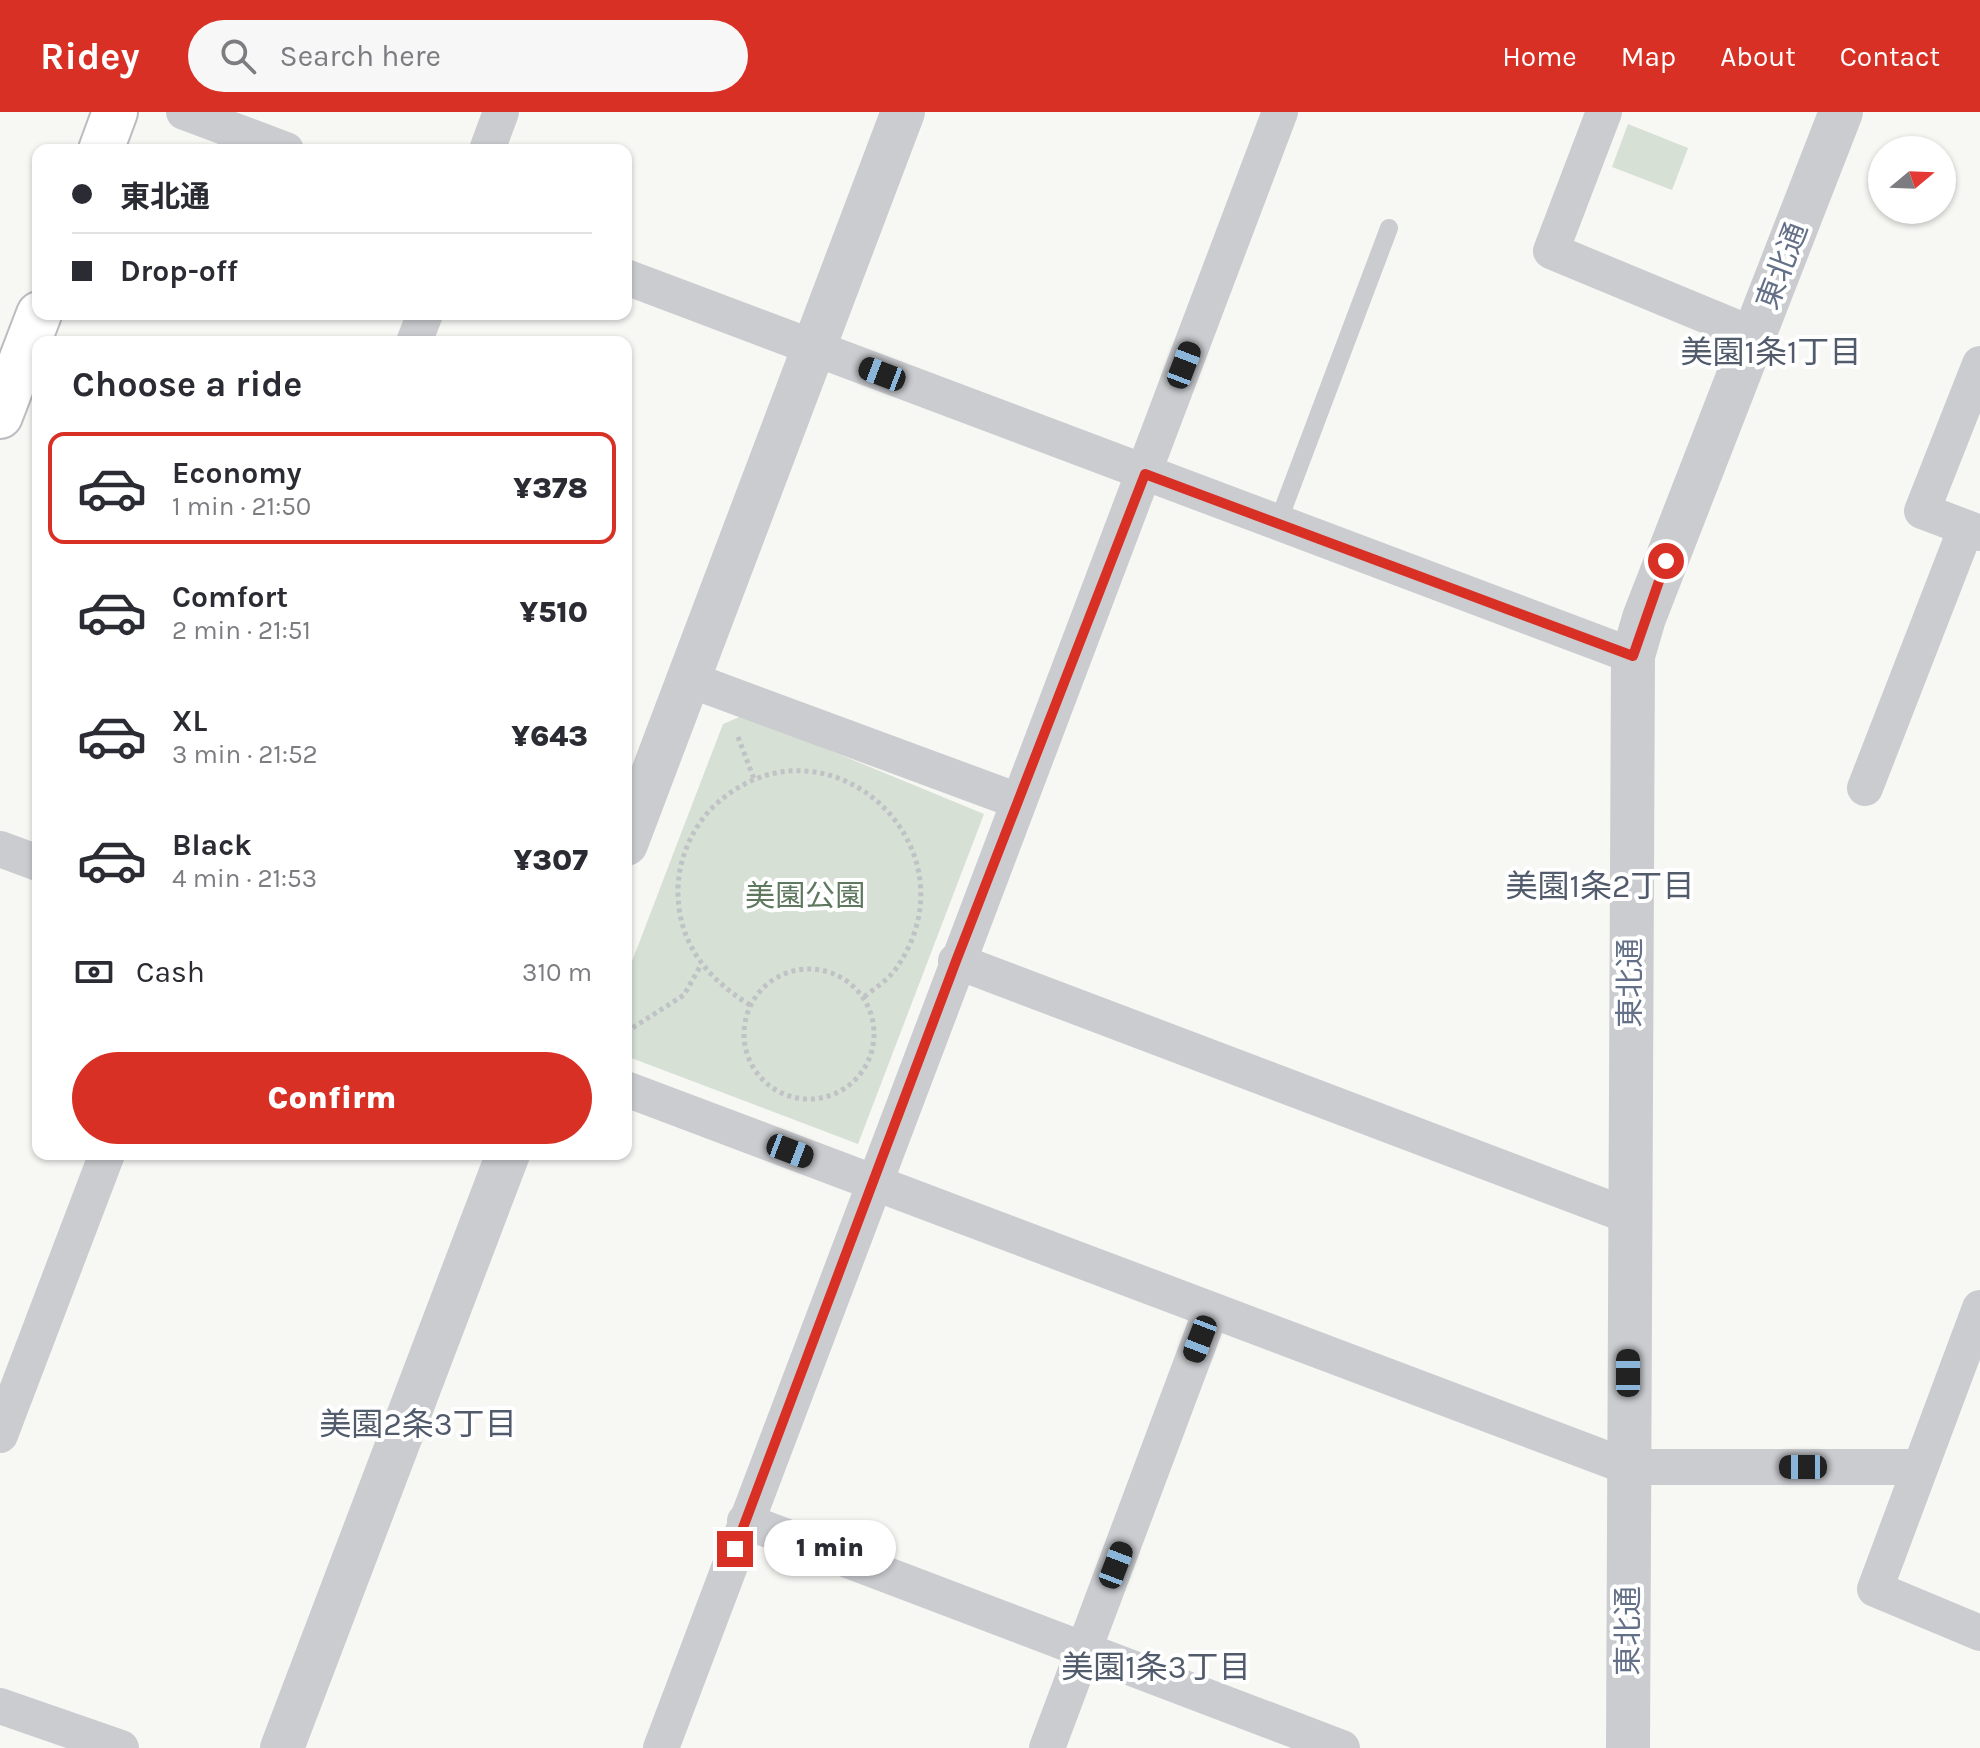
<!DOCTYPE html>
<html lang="en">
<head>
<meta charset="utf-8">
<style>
	:root { --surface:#fff; --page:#f7f7f7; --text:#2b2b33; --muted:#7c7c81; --line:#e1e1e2; --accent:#d93025 }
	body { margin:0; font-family:Karla,"Noto Sans JP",sans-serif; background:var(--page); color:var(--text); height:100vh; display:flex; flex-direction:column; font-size:30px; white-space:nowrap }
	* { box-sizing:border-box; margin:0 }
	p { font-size:26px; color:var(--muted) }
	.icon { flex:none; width:44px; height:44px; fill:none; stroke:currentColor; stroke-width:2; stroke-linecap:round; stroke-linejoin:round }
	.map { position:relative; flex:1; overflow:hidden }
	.panel { position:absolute; left:32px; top:224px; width:600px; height:824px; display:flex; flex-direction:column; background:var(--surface); border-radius:16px; box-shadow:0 2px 6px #0004 }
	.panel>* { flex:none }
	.hud { position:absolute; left:32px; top:32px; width:600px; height:176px; border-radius:16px; box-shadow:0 2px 6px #0004; display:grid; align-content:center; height:176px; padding:0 40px; background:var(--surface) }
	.needle { width:52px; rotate:71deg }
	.tools { position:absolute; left:1868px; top:24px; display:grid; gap:16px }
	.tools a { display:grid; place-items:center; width:88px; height:88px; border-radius:50%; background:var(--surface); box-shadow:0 2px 6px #0004; font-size:40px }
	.end { position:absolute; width:36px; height:36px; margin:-18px; border:10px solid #d93025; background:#fff; box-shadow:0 0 0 4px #fff }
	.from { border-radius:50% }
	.bubble { position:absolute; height:56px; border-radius:28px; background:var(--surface); box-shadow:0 2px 6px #0004; font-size:26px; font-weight:800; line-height:56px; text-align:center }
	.car { position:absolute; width:24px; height:48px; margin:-24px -12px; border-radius:10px; box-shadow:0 0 6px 2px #0007; background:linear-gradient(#222 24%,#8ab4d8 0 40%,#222 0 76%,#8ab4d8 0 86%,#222 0) }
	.hud b { display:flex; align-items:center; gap:28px; height:76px; font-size:30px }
	.hud b+b { border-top:2px solid var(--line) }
	.hud i { width:20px; height:20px; background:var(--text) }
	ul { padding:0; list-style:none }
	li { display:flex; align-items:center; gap:24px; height:112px; margin:0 16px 12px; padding:0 24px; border:4px solid transparent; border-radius:16px }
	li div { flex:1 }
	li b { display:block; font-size:30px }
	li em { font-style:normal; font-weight:800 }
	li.current { border-color:var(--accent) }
	li>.icon { width:72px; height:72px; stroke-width:1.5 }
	h2 { padding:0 40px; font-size:36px; line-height:96px }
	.pay { display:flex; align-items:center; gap:20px; height:88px; padding:0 40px; font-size:30px }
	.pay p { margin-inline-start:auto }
	.action { display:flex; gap:16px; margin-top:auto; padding:16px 40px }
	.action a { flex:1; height:92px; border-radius:48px; background:var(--accent); color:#fff; font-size:32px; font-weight:800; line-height:92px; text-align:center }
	header { display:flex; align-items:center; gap:48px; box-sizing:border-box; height:112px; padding:0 40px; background:var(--accent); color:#fff }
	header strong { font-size:38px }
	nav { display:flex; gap:44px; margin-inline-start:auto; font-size:28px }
	.search { width:560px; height:72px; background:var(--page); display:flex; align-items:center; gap:20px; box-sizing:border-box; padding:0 28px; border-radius:44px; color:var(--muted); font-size:30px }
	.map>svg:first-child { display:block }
	.green { fill:#d6e0d5 }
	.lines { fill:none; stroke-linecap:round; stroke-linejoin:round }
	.trunk-casing { stroke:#bbbdc1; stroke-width:48 }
	.path { stroke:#c0c2c5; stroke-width:5; stroke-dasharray:4 4; stroke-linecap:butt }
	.service { stroke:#caccd0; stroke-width:18 }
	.minor { stroke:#caccd0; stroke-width:36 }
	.tertiary { stroke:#caccd0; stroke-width:44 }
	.trunk { stroke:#fff; stroke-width:44 }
	.route { stroke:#d93025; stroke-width:10 }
	.labels { text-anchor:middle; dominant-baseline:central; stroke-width:8; stroke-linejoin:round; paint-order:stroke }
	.street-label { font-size:30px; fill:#647087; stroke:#fff }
	.park-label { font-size:30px; fill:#5f7960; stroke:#fff }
	.neighbourhood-label { font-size:32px; fill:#525b6c; stroke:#fff }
</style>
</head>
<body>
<header>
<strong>Ridey</strong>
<div class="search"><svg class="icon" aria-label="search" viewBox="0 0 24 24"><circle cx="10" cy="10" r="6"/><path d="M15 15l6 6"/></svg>Search here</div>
<nav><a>Home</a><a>Map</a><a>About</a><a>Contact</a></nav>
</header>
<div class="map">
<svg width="1980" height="1636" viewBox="0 0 1980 1636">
	<rect width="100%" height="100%" fill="#f7f7f4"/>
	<g class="green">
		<polygon points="1628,12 1688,36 1672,78 1612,55"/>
		<polygon points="744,603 984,702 858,1032 626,944 626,865 723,612"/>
	</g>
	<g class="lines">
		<g class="trunk-casing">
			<g id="trunk">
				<polyline points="101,38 115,0"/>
				<polyline points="0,304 39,202"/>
			</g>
		</g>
		<g class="path">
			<polyline points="738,625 754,667"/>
			<circle cx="809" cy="922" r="65"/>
			<path d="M 750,893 C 706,866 677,830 678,776 C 679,746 692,716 713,695 C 823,590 984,734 895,858 C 887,869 873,877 863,886"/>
			<polyline points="626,920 684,883 701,853"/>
		</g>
		<polyline class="service" points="1277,413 1389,116"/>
		<g class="minor">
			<polyline points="184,0 286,38"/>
			<polyline points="1604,0 1551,139 1756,224"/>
			<polyline points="487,38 501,0"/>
			<polyline points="626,165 1633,544"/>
			<polyline points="414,230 425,202"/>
			<polyline points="1980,252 1922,399 1980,421"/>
			<polyline points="688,567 1018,689"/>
			<polyline points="1865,676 1966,416"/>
			<polyline points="0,737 38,751"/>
			<polyline points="956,849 1629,1104"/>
			<polyline points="626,977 1628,1355 1919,1355"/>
			<polyline points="1980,1196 1875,1477 1980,1521"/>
			<polyline points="0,1323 107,1042"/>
			<polyline points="745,1409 1342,1636"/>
			<polyline points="0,1594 121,1636"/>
			<polyline points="661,1636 1280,0"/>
			<polyline points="1047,1636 1211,1199"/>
		</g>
		<g class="tertiary">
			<polyline points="626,732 903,0"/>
			<polyline points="282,1636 508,1042"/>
			<polyline points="1628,1636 1633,544 1644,506 1841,0"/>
		</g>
		<use href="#trunk" class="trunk"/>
	</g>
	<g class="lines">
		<polyline class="route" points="735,1437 956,849 1145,362 1633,544 1666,449"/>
	</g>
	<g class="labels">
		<g class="street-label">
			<text transform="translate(1782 154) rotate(-69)">東北通</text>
			<text transform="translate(1630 871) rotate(-90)">東北通</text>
			<text transform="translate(1628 1519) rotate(-90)">東北通</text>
		</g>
		<g class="park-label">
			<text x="805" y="784">美園公園</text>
		</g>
		<g class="neighbourhood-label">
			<text x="1771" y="240">美園1条1丁目</text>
			<text x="1600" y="774">美園1条2丁目</text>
			<text x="418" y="1312">美園2条3丁目</text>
			<text x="1156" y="1555">美園1条3丁目</text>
		</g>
	</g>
</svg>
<div class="tools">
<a><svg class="needle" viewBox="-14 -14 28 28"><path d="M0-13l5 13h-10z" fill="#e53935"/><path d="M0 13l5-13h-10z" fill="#7c7c81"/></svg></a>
</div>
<i class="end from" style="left:1666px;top:449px"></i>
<i class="end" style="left:735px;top:1437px"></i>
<div class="bubble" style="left:764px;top:1408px;width:132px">1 min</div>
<i class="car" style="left:1184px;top:253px;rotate:21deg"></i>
<i class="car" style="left:882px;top:262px;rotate:291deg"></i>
<i class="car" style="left:790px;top:1039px;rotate:111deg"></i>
<i class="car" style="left:1200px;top:1227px;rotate:201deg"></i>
<i class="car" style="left:1628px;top:1261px;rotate:0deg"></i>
<i class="car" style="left:1803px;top:1355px;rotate:270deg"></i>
<i class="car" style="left:1116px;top:1453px;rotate:21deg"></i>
<div class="hud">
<b><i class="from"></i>東北通</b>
<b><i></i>Drop-off</b>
</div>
<section class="panel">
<h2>Choose a ride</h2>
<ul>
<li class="current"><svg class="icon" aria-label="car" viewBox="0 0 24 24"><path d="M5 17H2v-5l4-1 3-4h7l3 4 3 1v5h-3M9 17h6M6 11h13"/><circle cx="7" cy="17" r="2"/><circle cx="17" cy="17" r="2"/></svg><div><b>Economy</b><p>1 min · 21:50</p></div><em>¥378</em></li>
<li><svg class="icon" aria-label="car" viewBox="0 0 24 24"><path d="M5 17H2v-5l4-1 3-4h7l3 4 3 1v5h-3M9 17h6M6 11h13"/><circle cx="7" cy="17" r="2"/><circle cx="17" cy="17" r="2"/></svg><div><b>Comfort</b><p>2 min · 21:51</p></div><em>¥510</em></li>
<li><svg class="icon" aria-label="car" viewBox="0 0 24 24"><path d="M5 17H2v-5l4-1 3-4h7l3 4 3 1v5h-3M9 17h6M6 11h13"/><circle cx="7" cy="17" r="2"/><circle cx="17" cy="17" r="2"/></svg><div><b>XL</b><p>3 min · 21:52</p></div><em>¥643</em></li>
<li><svg class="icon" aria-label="car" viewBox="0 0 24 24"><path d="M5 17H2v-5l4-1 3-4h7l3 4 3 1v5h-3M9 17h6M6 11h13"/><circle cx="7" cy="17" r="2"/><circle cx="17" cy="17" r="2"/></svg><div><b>Black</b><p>4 min · 21:53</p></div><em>¥307</em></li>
</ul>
<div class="pay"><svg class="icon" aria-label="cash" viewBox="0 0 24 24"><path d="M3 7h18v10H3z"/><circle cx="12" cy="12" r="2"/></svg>Cash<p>310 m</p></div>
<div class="action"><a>Confirm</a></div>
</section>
</div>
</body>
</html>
